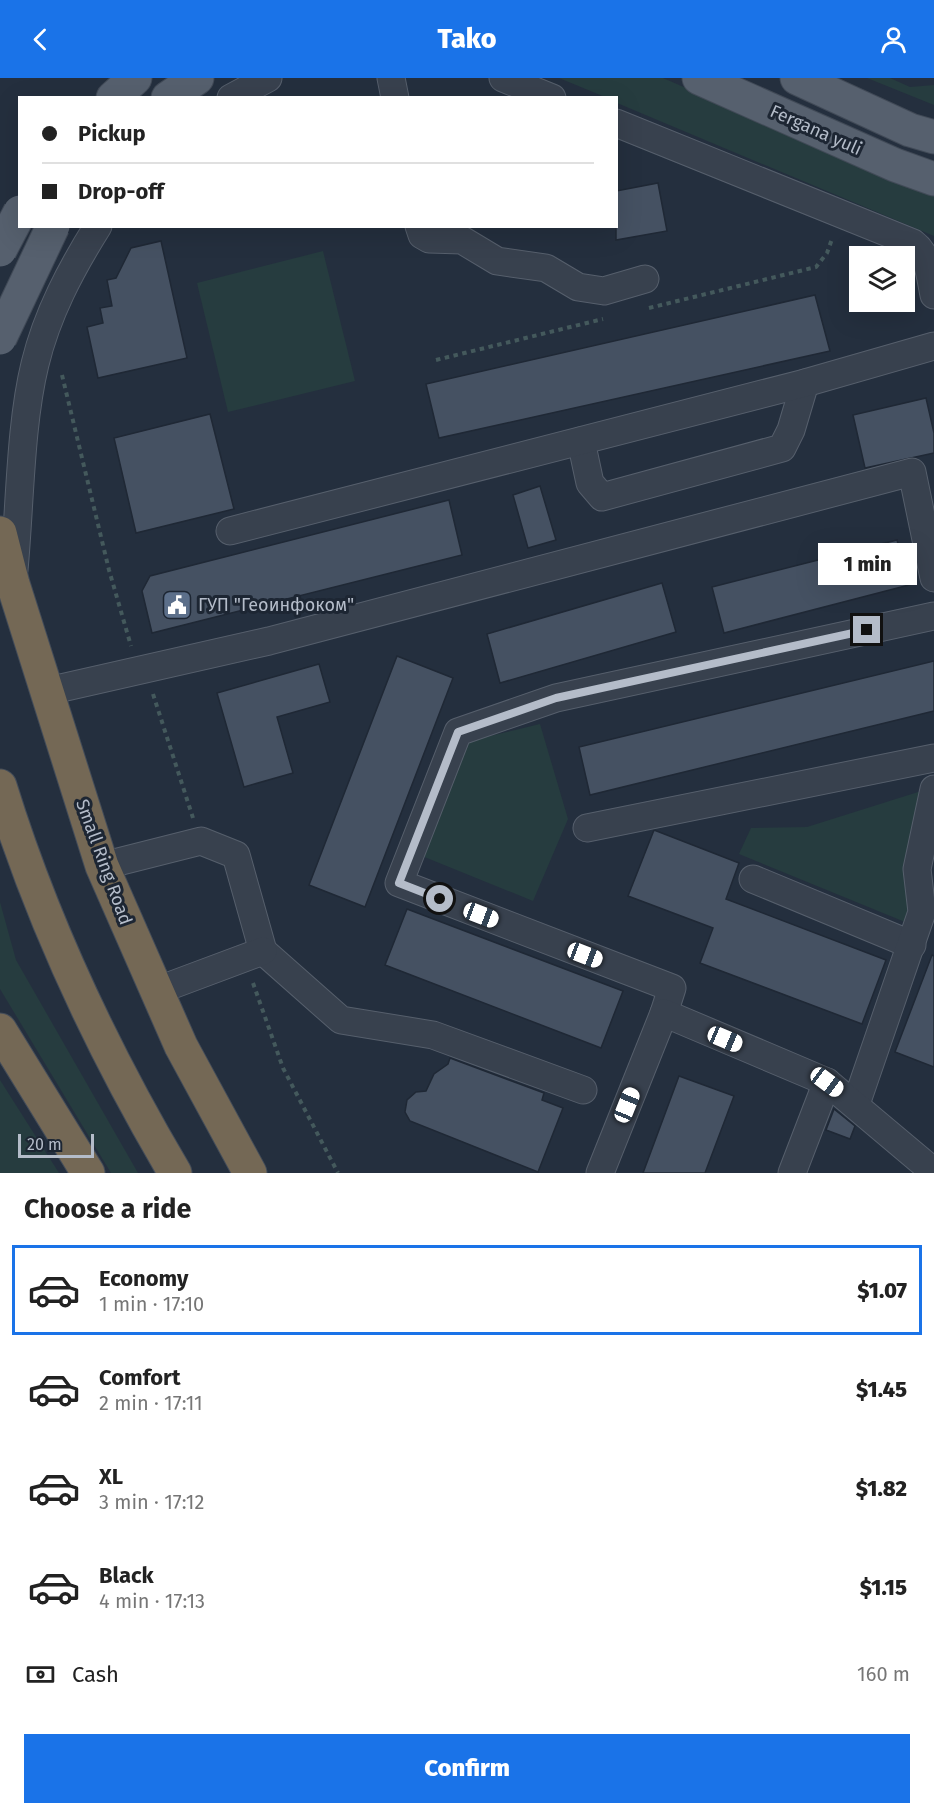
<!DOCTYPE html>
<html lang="en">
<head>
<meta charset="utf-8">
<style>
	:root { --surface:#fff; --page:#f2f2f2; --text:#222; --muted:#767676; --line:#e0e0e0; --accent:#1a73e8 }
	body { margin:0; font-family:"Fira Sans",sans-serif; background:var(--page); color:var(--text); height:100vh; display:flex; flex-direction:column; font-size:22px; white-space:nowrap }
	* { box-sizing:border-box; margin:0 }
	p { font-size:20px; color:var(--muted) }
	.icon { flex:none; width:33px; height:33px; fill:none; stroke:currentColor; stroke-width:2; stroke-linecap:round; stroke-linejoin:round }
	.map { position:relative; height:1095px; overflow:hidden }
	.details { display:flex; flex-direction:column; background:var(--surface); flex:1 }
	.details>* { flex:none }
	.guide { position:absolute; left:18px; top:18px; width:600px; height:132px; border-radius:0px; box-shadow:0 6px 24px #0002; display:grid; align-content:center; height:132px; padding:0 24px; background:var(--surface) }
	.controls { position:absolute; left:849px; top:168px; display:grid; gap:12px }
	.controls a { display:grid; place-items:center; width:66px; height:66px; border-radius:0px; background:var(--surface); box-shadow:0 6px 24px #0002; font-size:30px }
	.scale { position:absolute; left:18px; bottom:15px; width:76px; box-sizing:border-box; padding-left:6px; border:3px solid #b4bcc9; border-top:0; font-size:16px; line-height:21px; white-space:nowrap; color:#b4bcc9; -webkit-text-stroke:4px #1d2633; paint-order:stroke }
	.end { position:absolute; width:27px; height:27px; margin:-14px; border:8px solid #b4bcc9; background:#111; box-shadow:0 0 0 3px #111 }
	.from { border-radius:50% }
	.bubble { position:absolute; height:42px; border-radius:0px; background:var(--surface); box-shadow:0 6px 24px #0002; font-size:20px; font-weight:800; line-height:42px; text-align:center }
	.car { position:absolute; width:18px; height:36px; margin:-18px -9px; border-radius:8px; box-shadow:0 0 4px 2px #0007; background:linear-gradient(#fff 24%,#345 0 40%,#fff 0 76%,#345 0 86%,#fff 0) }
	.guide b { display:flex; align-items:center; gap:21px; height:57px; font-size:22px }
	.guide b+b { border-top:2px solid var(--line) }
	.guide i { width:15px; height:15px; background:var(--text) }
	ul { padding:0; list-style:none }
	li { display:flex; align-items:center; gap:18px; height:90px; margin:0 12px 9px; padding:0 12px; border:3px solid transparent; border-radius:0px }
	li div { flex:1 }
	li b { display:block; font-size:22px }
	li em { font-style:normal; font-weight:800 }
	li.selected { border-color:var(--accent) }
	li>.icon { width:54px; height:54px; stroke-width:1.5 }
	h2 { padding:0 24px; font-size:27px; line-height:72px }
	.pay { display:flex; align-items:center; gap:15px; height:66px; padding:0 24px; font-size:22px }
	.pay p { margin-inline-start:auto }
	.action { display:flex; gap:12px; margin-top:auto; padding:12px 24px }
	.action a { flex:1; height:69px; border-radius:0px; background:var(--accent); color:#fff; font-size:24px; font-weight:800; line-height:69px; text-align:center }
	header { display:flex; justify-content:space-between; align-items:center; height:78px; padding:0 24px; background:var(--accent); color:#fff; font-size:27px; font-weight:800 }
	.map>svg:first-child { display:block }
	.green { fill:#263c3f }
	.building { fill:#455162; stroke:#1f2835; stroke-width:1.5 }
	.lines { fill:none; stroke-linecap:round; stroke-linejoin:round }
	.minor-casing { stroke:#565f6c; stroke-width:29 }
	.major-casing { stroke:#414a57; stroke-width:35 }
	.highway-casing { stroke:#434c59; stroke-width:35 }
	.path { stroke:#44595c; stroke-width:4; stroke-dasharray:4.5 4.5; stroke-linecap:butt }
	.minor { stroke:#38414e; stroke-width:27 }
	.major { stroke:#56606e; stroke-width:33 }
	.highway { stroke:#746855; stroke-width:33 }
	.major-bridge-casing { stroke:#414a57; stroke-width:35; stroke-linecap:butt }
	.major-bridge { stroke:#56606e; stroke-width:33 }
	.route { stroke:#b4bcc9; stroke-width:8 }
	.labels { text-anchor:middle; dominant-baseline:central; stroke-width:6; stroke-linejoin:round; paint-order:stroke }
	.street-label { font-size:18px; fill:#b4bcc9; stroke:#1d2633 }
	.poi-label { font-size:18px; fill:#b4bcc9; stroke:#1d2633; text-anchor:start }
</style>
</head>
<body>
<header><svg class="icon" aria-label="back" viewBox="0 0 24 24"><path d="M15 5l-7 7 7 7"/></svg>Tako<svg class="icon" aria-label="person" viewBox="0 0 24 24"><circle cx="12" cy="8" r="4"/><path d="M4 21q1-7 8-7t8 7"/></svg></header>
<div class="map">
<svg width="934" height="1095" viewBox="0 0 934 1095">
	<rect width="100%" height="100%" fill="#242f3e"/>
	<g class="green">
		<polygon points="559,0 663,0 934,118 934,158 617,25 616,20 605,19"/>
		<polygon points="867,0 890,0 910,9 934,7 934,27"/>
		<polygon points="323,173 355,303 228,334 197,205"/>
		<polygon points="540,646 568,741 533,823 422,778 465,664"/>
		<polygon points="934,709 934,774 905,844 739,776 751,750 807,749"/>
		<polygon points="0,824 16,882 138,1095 111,1095 0,911"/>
		<polygon points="0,1002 59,1095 0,1095"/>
	</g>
	<g class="building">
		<polygon points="658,105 667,153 616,162 616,113"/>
		<polygon points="161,163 187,280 98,300 87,249 103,245 100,230 112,228 107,202 116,200 131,170"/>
		<polygon points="815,217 830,273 439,360 426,306"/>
		<polygon points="926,320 934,355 934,375 865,390 853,337"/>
		<polygon points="210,336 234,431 136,455 114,360"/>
		<polygon points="540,408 556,462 528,470 513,417"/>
		<polygon points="449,422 462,477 152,555 142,513 150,498"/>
		<polygon points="897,462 909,507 724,555 712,509"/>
		<polygon points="662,505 676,554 500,605 487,556"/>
		<polygon points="397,578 453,600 365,829 309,807"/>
		<polygon points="934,583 934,633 590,717 579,669"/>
		<polygon points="319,586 330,624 277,639 293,695 244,709 217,615"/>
		<polygon points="654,752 739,785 726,821 886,882 862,946 700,885 713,850 628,818"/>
		<polygon points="407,831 623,913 601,970 385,887"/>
		<polygon points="932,877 934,878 934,989 895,974"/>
		<polygon points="450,980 544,1015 542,1022 563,1030 538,1094 410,1043 405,1034 407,1022 416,1014 426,1013 434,996 448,986"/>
		<polygon points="679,998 734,1018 705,1095 643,1095"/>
		<polygon points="834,1031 855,1048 850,1061 826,1052"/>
	</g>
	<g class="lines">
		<g class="minor-casing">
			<g id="minor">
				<polyline points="391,0 395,20"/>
				<polyline points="503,0 552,20"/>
				<polyline points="231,20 268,0"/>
				<path d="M 616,45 L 913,165 C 929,177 930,198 934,217"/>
				<polyline points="419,148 422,157 429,161 462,162 497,183 546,190 578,209 604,213 645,201"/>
				<polyline points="581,363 590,405 602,419 782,370 791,352 805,305"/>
				<polyline points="230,453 805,305 934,268"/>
				<path d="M 14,492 C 20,428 20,347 35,286 C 47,236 71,191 98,148"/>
				<polyline points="48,613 269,563 912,394 934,500"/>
				<polyline points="587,750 934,680"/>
				<polyline points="102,788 201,763 236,777 263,873 341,942 433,957 583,1012"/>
				<polyline points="753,801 912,867"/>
				<polyline points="156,913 263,873"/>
				<polyline points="664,935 672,910 399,805 458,654 556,620 934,538"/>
				<polyline points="856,1026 922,834 917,791 934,711"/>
				<polyline points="600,1095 664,935 827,1004 934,1094"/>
				<polyline points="792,1095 827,1004"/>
			</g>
		</g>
		<g class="major-casing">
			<g id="major">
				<polyline points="699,0 895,87 934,101"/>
				<polyline points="797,0 910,52 934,59"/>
				<polyline points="113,20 135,0"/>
				<polyline points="168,20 197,0"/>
			</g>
		</g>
		<g class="highway-casing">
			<g id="highway">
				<polyline points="0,455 13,506 102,788 181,968 250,1095"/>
				<path d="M 0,708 C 42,844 103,973 175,1095"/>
				<polyline points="0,952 88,1095"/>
			</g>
		</g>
		<g class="path">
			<polyline points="649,230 816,189 827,175 832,161"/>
			<polyline points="436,282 603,241"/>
			<polyline points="62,297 109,492 131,568"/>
			<polyline points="153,616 193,740"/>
			<polyline points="253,905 283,990 338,1095"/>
		</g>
		<use href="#minor" class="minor"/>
		<use href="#major" class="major"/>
		<use href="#highway" class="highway"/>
		<g class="major-bridge-casing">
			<g id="major-bridge">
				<polyline points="0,172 20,134"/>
				<polyline points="0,260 53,148"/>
			</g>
		</g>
		<use href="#major-bridge" class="major-bridge"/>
	</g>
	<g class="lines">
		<polyline class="route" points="440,821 399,805 458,654 556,620 867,552"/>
	</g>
	<defs>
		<g id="civic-square" transform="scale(1.5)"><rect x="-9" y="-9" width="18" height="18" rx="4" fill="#5c6f8a" stroke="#1d2633"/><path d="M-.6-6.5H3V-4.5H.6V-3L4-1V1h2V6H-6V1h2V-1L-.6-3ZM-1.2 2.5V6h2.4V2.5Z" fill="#fff"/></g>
	</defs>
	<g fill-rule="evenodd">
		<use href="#civic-square" x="177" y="527"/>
	</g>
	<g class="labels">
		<g class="street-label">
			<text transform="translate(816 52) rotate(24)">Fergana yuli</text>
			<text transform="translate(104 784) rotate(70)">Small Ring Road</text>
		</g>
		<g class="poi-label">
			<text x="198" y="527">ГУП "Геоинфоком"</text>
		</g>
	</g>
</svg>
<div class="controls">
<a><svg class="icon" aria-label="layers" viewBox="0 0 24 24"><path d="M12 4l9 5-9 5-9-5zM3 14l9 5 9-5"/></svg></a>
</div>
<div class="scale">20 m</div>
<i class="end from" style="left:440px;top:821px"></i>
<i class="end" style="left:867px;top:552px"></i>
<div class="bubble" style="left:818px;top:465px;width:99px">1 min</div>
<i class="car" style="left:481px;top:837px;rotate:111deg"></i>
<i class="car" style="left:585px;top:877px;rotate:111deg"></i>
<i class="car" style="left:725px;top:961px;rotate:113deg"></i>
<i class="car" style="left:827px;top:1004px;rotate:127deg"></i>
<i class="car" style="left:627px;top:1027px;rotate:22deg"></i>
<div class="guide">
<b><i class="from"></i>Pickup</b>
<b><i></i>Drop-off</b>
</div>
</div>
<section class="details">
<h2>Choose a ride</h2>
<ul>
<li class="selected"><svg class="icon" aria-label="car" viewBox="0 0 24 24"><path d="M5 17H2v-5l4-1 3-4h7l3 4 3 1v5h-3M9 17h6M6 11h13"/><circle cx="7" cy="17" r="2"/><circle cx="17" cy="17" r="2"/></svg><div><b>Economy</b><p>1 min · 17:10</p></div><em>$1.07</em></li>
<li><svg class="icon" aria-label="car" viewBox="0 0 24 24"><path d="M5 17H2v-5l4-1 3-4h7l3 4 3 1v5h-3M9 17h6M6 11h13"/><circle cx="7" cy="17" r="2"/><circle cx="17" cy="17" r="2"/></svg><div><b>Comfort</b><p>2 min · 17:11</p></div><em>$1.45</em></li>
<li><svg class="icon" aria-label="car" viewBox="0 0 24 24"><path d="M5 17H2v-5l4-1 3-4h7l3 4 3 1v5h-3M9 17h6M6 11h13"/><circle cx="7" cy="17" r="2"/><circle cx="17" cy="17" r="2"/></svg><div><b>XL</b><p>3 min · 17:12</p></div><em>$1.82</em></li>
<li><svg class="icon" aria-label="car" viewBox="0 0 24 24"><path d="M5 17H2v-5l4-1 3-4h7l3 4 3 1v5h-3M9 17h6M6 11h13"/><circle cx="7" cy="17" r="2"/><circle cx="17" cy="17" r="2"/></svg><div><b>Black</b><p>4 min · 17:13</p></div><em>$1.15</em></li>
</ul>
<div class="pay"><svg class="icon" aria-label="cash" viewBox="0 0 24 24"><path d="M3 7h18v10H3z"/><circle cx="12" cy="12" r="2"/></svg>Cash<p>160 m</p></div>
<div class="action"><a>Confirm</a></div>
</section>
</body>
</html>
